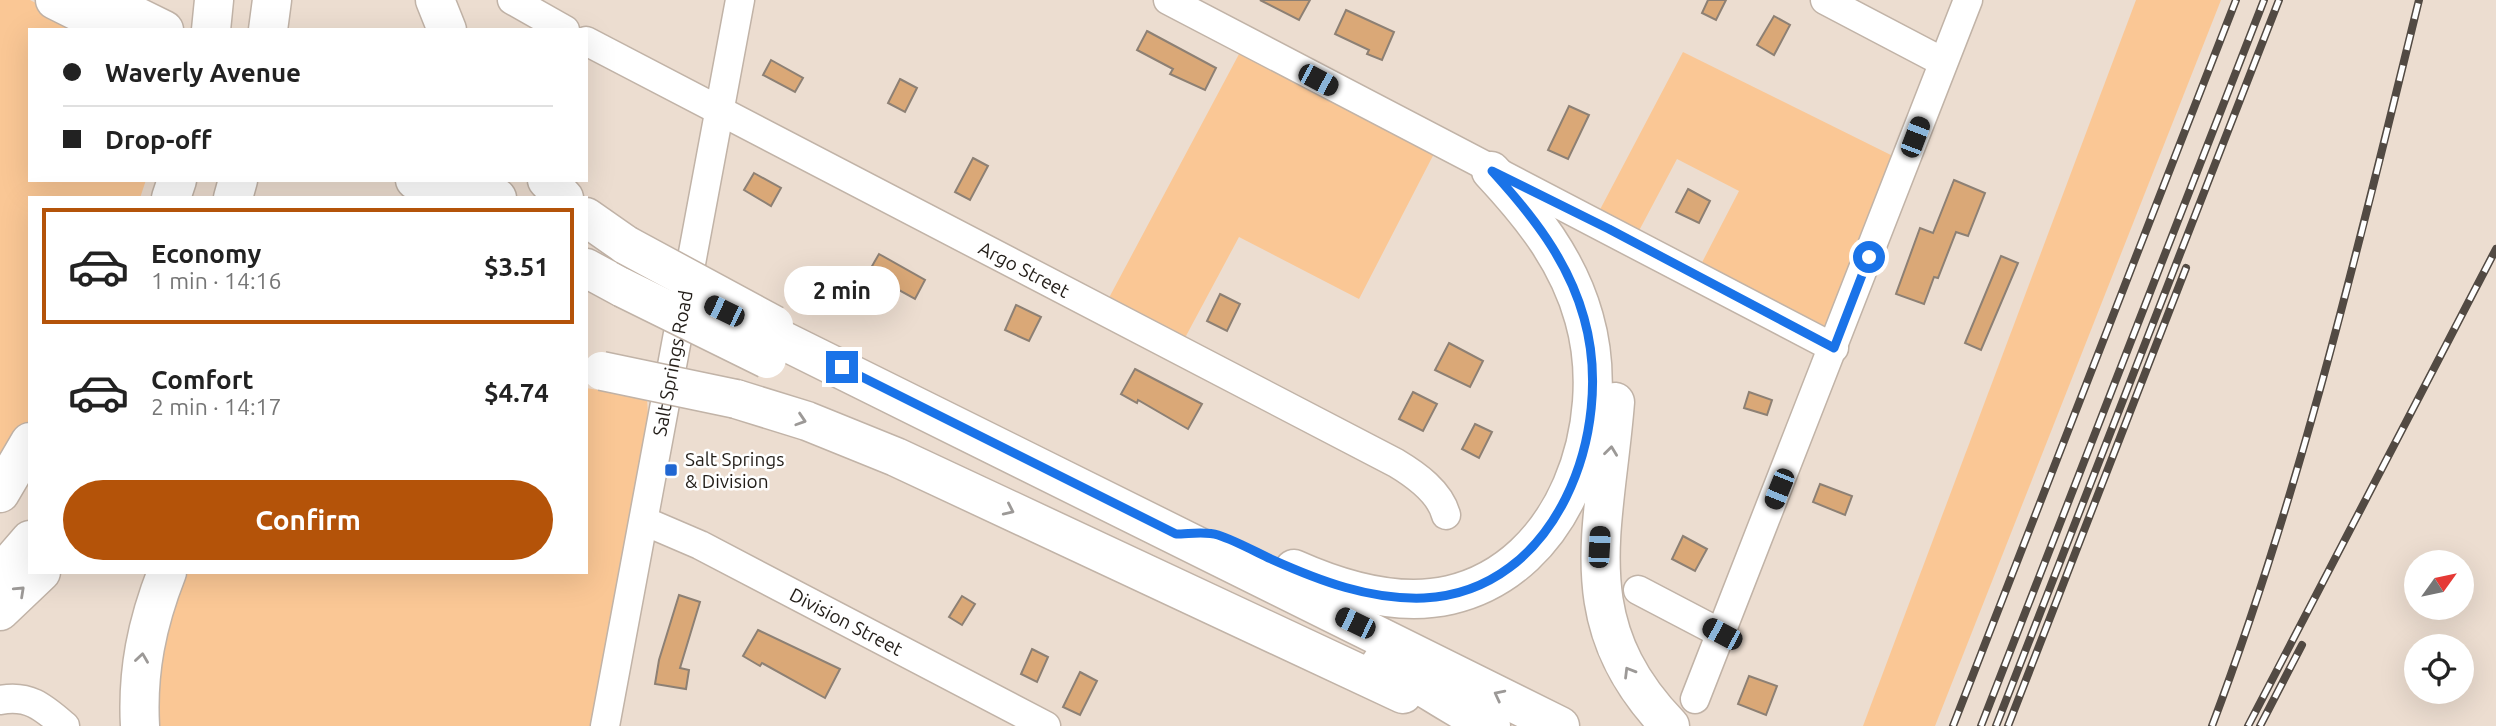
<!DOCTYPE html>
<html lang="en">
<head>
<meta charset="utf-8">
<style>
	:root { --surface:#fff; --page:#f6f6f6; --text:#222; --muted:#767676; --line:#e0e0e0; --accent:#b45309 }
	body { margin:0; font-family:Ubuntu,sans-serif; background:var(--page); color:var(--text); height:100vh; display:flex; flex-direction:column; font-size:26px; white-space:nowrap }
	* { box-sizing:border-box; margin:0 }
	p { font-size:23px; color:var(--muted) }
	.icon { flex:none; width:38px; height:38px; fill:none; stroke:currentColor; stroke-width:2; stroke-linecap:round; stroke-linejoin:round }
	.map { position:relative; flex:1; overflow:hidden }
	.side { position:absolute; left:28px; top:196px; width:560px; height:378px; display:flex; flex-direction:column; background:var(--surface); border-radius:0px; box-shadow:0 7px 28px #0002 }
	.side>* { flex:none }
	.top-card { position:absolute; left:28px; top:28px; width:560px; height:154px; border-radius:0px; box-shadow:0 7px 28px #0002; display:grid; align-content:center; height:154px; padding:0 35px; background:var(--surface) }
	.needle { width:46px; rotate:57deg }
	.fabs { position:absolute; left:2404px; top:550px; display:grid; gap:14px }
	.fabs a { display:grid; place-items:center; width:70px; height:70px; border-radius:50%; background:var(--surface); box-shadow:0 7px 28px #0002; font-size:35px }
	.end { position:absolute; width:32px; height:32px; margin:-16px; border:9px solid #1a73e8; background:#fff; box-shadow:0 0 0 4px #fff }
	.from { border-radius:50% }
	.bubble { position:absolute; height:49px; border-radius:24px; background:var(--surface); box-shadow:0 7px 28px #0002; font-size:23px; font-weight:700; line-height:49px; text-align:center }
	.car { position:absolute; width:21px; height:42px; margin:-21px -10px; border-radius:9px; box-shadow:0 0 5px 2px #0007; background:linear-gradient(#222 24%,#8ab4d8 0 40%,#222 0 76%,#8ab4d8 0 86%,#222 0) }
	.top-card b { display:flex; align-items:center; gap:24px; height:66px; font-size:26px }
	.top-card b+b { border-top:2px solid var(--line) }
	.top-card i { width:18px; height:18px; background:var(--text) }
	ul { padding:12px 0 0; list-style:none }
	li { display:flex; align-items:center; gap:21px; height:116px; margin:0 14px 10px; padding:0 21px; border:4px solid transparent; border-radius:0px }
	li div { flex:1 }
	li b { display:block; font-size:26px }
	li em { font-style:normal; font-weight:700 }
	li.active { border-color:var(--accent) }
	li>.icon { width:63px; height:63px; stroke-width:1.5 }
	.cta { display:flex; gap:14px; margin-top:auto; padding:14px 35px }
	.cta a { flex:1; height:80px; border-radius:42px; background:var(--accent); color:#fff; font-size:28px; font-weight:700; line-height:80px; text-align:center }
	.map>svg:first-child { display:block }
	.green { fill:#fac795 }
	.building { fill:#daa877; stroke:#8d8074; stroke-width:2 }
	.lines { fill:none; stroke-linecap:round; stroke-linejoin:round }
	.minor-casing { stroke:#c1b3a7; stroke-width:31 }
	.highway-casing { stroke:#c1b3a7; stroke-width:41 }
	.minor { stroke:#fff; stroke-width:28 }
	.highway { stroke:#fff; stroke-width:38 }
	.rail-casing { stroke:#524a43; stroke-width:8 }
	.rail { stroke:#fff; stroke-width:5; stroke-dasharray:16; stroke-linecap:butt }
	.highway-bridge-casing { stroke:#c1b3a7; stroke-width:41; stroke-linecap:butt }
	.highway-bridge { stroke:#fff; stroke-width:38 }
	.oneway { stroke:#9c9997 }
	.route { stroke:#1a73e8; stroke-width:9 }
	.poi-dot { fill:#2167d2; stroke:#fff; stroke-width:2.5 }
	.labels { text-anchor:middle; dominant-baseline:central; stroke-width:5; stroke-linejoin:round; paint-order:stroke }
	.street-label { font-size:19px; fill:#221d18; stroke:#fff }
	.poi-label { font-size:19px; fill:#221d18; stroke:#fff; text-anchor:start }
</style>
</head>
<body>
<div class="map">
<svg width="2496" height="726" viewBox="0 0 2496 726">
	<rect width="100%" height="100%" fill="#ecddd0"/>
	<g class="green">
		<polygon points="0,0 30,0 88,30 30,30 30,180 146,180 140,198 30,198 30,420 0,462"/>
		<polygon points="2136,0 2221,0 1935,726 1863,726"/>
		<polygon points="1246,41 1439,144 1359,299 1239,237 1179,349 1103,309"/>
		<polygon points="1683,52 1905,162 1834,348 1695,276 1739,191 1677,159 1633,242 1594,221"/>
		<polygon points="586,388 647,398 651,469 605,726 152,726 150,707 178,572 586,572"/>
	</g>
	<g class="building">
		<polygon points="1260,0 1310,0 1299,20"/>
		<polygon points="1708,0 1726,0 1716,20 1702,13"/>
		<polygon points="1346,10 1394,32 1382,60 1367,54 1369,50 1335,34"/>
		<polygon points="1774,16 1790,25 1774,55 1757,45"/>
		<polygon points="1147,31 1216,68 1205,90 1170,74 1173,69 1137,50"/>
		<polygon points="771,60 803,78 795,92 763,75"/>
		<polygon points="900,79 917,88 905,112 888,103"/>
		<polygon points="1569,106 1589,115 1568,159 1548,150"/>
		<polygon points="973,158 988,166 970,200 955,192"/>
		<polygon points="754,173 781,188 771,206 744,190"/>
		<polygon points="1954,180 1985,193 1968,236 1956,232 1938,278 1934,277 1924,304 1896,294 1920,228 1933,233"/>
		<polygon points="1688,189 1710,201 1699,223 1676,212"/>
		<polygon points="879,254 925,280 915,299 868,273"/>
		<polygon points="2001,256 2018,263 1981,350 1965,343"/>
		<polygon points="1220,294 1240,304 1227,331 1207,321"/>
		<polygon points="1016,305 1041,317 1029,341 1005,330"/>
		<polygon points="1449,343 1483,361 1470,387 1435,370"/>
		<polygon points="1135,369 1202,404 1188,429 1138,400 1137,403 1121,394"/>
		<polygon points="1413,392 1437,404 1423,431 1399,419"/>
		<polygon points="1749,392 1772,400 1767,415 1744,408"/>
		<polygon points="1475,424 1492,432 1479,458 1462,449"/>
		<polygon points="1820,484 1852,496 1845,515 1813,502"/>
		<polygon points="1683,536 1707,549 1695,571 1672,559"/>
		<polygon points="679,595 700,602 680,668 689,670 686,689 655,684 659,660"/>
		<polygon points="962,596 975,604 962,625 949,617"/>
		<polygon points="758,630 840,669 825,698 762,663 760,666 743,656"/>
		<polygon points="1032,649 1048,657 1037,682 1021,674"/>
		<polygon points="1080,672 1097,681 1080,715 1063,707"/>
		<polygon points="1749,676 1777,686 1766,715 1738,704"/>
	</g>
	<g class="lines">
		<g class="minor-casing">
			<g id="minor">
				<polyline points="512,0 565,30"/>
				<polyline points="1168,0 1834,348"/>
				<polyline points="1825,0 1943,62"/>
				<path id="s1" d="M 586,41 L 1396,463 C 1416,475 1440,492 1446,515"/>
				<path id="s2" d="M 644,521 L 700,545 L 1046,726"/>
				<polyline points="1638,590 1722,634"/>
				<polyline points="1695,699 1968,0"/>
				<path d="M 0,700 C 29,694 44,708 65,726"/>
				<path id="s3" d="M 605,726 L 740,0"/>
			</g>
		</g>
		<g class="highway-casing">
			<g id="highway">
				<polyline points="55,0 115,30"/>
				<polyline points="103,0 164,30"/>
				<polyline points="435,0 447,30"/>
				<polyline points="211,30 214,0"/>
				<polyline points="268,30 272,0"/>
				<polyline points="415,180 449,198"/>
				<polyline points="463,180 497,198"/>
				<polyline points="547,180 564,198"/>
				<polyline points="171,198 177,180"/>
				<polyline points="233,198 238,180"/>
				<polyline points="586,217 626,245"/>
				<polyline points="586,268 623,288"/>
				<polyline points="774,336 1560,726"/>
				<polyline points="736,399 807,421 896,457 1403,694"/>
				<path d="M 1615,402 C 1605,529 1569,622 1670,726"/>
				<polyline points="0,493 30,442"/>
				<path d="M 1294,569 C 1341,590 1398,607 1450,595 C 1566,568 1614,423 1584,318 C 1568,260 1532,215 1491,171"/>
				<polyline points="0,575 30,540"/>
				<polyline points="0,611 41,572"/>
				<path d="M 1381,663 C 1419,682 1452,707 1491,726"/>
				<path d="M 140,726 C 137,671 147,623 167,572"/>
			</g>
		</g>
		<use href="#minor" class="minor"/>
		<use href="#highway" class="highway"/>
		<g class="rail-casing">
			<g id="rail">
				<polyline points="1953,726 2236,0"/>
				<polyline points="1981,726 2264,0"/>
				<polyline points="1996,726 2279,0"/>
				<polyline points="2008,726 2186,268"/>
				<path d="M 2212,726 C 2301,490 2359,244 2419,0"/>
				<polyline points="2248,726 2496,249"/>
				<polyline points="2260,726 2302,645"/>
			</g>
		</g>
		<use href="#rail" class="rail"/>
		<g class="highway-bridge-casing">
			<g id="highway-bridge">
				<polyline points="626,245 774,325"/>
				<polyline points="623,288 767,359"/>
				<polyline points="602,371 736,399"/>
			</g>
		</g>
		<use href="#highway-bridge" class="highway-bridge"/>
	</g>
	<defs><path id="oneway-chevron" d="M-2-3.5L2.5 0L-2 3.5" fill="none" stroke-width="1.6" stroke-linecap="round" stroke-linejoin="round" transform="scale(1.75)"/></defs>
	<g class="oneway">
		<use href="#oneway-chevron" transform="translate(801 420) rotate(18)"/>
		<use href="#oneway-chevron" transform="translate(1611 451) rotate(-83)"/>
		<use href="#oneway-chevron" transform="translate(1009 510) rotate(25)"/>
		<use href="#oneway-chevron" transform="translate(20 591) rotate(-43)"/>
		<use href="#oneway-chevron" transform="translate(142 658) rotate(-82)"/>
		<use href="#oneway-chevron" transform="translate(1629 672) rotate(-121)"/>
		<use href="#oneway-chevron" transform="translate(1499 695) rotate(-153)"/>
	</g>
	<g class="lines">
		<path class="route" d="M 842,367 L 1176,534 C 1189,534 1206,531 1218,535 C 1236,541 1254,551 1271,559 C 1320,581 1370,600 1424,598 C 1557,592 1616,430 1584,318 C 1568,260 1532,215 1492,171 L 1609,229 L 1834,348 L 1869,257"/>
	</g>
	<rect class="poi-dot" x="664" y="463" width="14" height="14" rx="3.5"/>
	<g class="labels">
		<g class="street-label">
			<text stroke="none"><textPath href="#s1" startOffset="494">Argo Street</textPath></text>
			<text stroke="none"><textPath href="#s3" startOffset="369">Salt Springs Road</textPath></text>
			<text stroke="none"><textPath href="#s2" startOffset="226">Division Street</textPath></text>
		</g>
		<g class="poi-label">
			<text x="685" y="459">Salt Springs<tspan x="685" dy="22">&amp; Division</tspan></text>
		</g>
	</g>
</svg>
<div class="fabs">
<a><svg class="needle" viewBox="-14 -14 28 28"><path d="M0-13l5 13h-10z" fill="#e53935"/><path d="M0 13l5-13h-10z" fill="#767676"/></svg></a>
<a><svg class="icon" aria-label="locate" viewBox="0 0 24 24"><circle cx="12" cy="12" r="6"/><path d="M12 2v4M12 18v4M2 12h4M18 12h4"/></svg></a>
</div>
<i class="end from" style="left:1869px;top:257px"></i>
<i class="end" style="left:842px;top:367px"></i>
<div class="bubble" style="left:784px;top:266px;width:116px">2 min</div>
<i class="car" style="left:1318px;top:80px;rotate:118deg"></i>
<i class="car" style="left:1915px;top:137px;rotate:21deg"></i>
<i class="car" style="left:724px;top:311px;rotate:296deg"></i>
<i class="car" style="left:1779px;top:489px;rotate:202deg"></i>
<i class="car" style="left:1599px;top:547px;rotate:3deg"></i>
<i class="car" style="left:1355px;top:623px;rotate:296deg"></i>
<i class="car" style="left:1722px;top:634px;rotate:298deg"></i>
<div class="top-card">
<b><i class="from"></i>Waverly Avenue</b>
<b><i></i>Drop-off</b>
</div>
<section class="side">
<ul>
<li class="active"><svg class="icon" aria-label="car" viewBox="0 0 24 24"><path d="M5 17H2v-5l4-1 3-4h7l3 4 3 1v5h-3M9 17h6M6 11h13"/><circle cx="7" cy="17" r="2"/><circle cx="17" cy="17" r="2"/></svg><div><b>Economy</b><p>1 min · 14:16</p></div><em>$3.51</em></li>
<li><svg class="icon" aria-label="car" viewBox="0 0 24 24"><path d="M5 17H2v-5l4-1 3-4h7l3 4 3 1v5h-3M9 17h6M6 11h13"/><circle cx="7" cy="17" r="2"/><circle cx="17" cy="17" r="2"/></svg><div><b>Comfort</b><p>2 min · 14:17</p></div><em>$4.74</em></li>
</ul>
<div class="cta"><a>Confirm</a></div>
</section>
</div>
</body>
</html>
